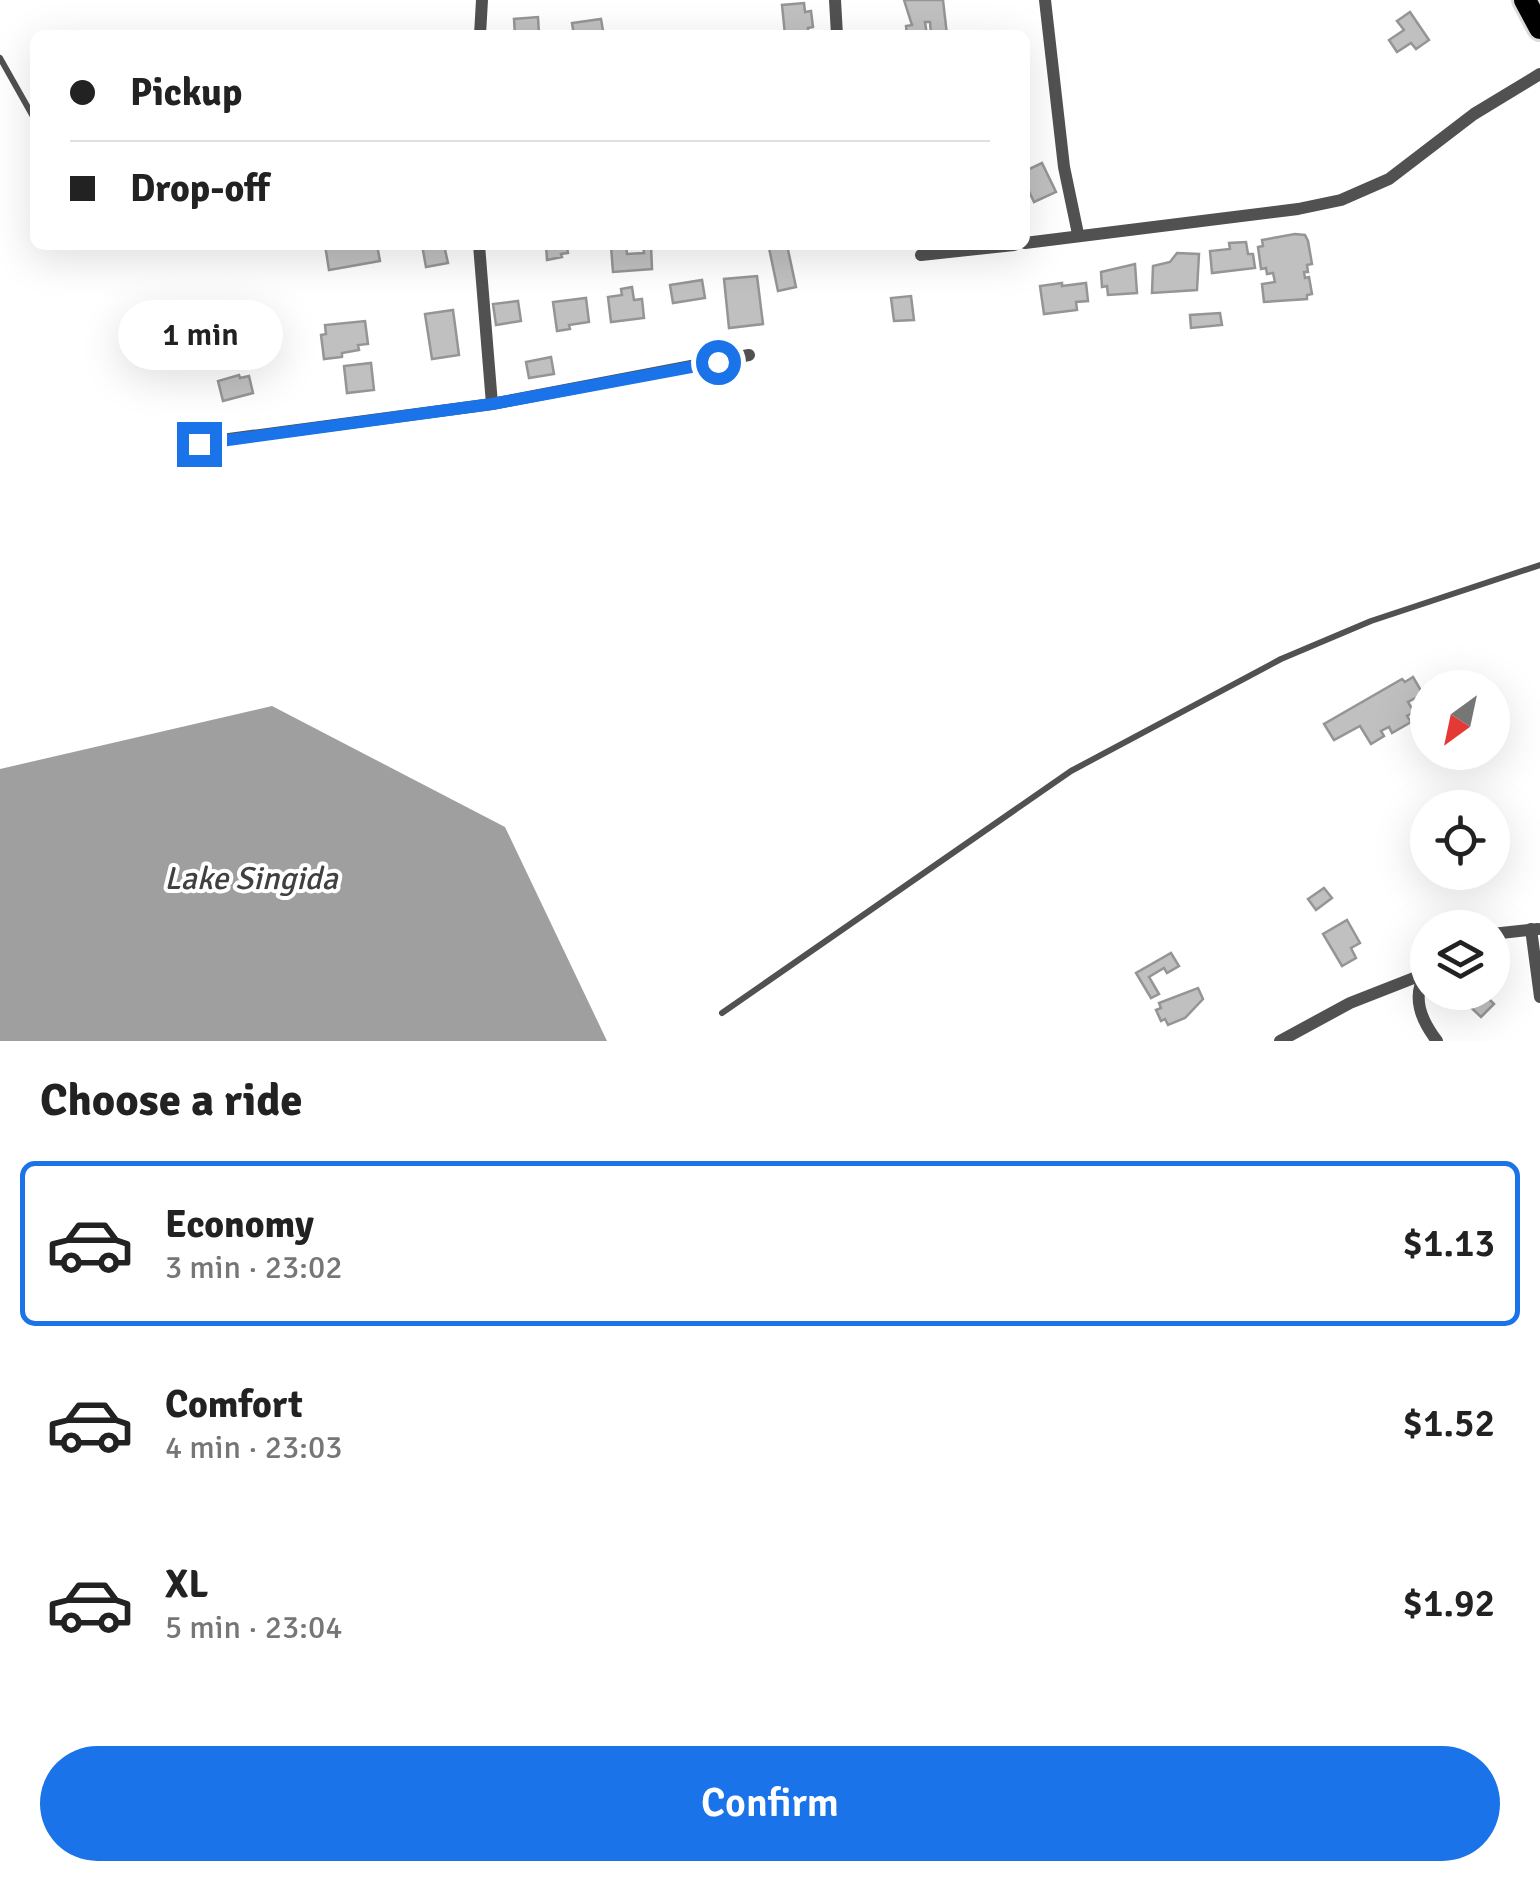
<!DOCTYPE html>
<html lang="en">
<head>
<meta charset="utf-8">
<style>
	:root { --surface:#fff; --page:#f2f2f2; --text:#222; --muted:#767676; --line:#e0e0e0; --accent:#1a73e8 }
	body { margin:0; font-family:Signika,sans-serif; background:var(--page); color:var(--text); height:100vh; display:flex; flex-direction:column; font-size:38px; white-space:nowrap }
	* { box-sizing:border-box; margin:0 }
	p { font-size:32px; color:var(--muted) }
	.icon { flex:none; width:55px; height:55px; fill:none; stroke:currentColor; stroke-width:2; stroke-linecap:round; stroke-linejoin:round }
	.map { position:relative; height:1041px; overflow:hidden }
	.drawer { display:flex; flex-direction:column; background:var(--surface); flex:1 }
	.drawer>* { flex:none }
	.top-card { position:absolute; left:30px; top:30px; width:1000px; height:220px; border-radius:15px; box-shadow:0 10px 40px #0002; display:grid; align-content:center; height:220px; padding:0 40px; background:var(--surface) }
	.needle { width:65px; rotate:213deg }
	.tools { position:absolute; left:1410px; top:670px; display:grid; gap:20px }
	.tools a { display:grid; place-items:center; width:100px; height:100px; border-radius:50%; background:var(--surface); box-shadow:0 10px 40px #0002; font-size:50px }
	.end { position:absolute; width:45px; height:45px; margin:-22px; border:12px solid #1a73e8; background:#fff; box-shadow:0 0 0 5px #fff }
	.from { border-radius:50% }
	.bubble { position:absolute; height:70px; border-radius:35px; background:var(--surface); box-shadow:0 10px 40px #0002; font-size:32px; font-weight:600; line-height:70px; text-align:center }
	.top-card b { display:flex; align-items:center; gap:35px; height:95px; font-size:38px }
	.top-card b+b { border-top:2px solid var(--line) }
	.top-card i { width:25px; height:25px; background:var(--text) }
	ul { padding:0; list-style:none }
	li { display:flex; align-items:center; gap:30px; height:165px; margin:0 20px 15px; padding:0 20px; border:5px solid transparent; border-radius:15px }
	li div { flex:1 }
	li b { display:block; font-size:38px }
	li em { font-style:normal; font-weight:600 }
	li.active { border-color:var(--accent) }
	li>.icon { width:90px; height:90px; stroke-width:1.5 }
	h2 { padding:0 40px; font-size:45px; line-height:120px }
	.action { display:flex; gap:20px; margin-top:auto; padding:20px 40px }
	.action a { flex:1; height:115px; border-radius:60px; background:var(--accent); color:#fff; font-size:40px; font-weight:600; line-height:115px; text-align:center }
	.map>svg:first-child { display:block }
	.water { fill:#9f9f9f }
	.building { fill:#c0c0c0; stroke:#959595; stroke-width:2.5 }
	.lines { fill:none; stroke-linecap:round; stroke-linejoin:round }
	.trunk-casing { stroke:#dbdbdb; stroke-width:28 }
	.service { stroke:#515151; stroke-width:6 }
	.minor { stroke:#515151; stroke-width:12 }
	.trunk { stroke:#000; stroke-width:22 }
	.route { stroke:#1a73e8; stroke-width:12 }
	.labels { text-anchor:middle; dominant-baseline:central; stroke-width:8; stroke-linejoin:round; paint-order:stroke }
	.water-label { font-size:32px; font-style:italic; fill:#404040; stroke:#fff }
</style>
</head>
<body>
<div class="map">
<svg width="1540" height="1041" viewBox="0 0 1540 1041">
	<rect width="100%" height="100%" fill="#fff"/>
	<polygon class="water" points="272,706 505,827 607,1041 0,1041 0,769"/>
	<g class="building">
		<polygon points="904,0 943,0 947,35 931,35 930,22 925,22 927,35 907,35 906,26 912,25"/>
		<polygon points="804,3 805,12 811,11 813,27 808,28 808,34 785,35 782,5"/>
		<polygon points="1410,12 1429,40 1416,49 1411,43 1397,52 1389,40 1404,30 1397,21"/>
		<polygon points="538,17 539,35 515,35 514,19"/>
		<polygon points="601,19 603,31 574,35 572,23"/>
		<polygon points="1042,163 1056,192 1034,202 1025,183 1025,171"/>
		<polygon points="1295,234 1305,235 1308,241 1312,264 1307,265 1308,272 1304,272 1305,278 1309,277 1312,294 1307,295 1307,299 1264,302 1262,284 1275,282 1273,273 1267,274 1266,268 1261,269 1258,247 1263,246 1262,240"/>
		<polygon points="1246,242 1248,254 1253,254 1255,268 1212,273 1210,251 1230,249 1229,243"/>
		<polygon points="325,245 377,245 380,261 329,270"/>
		<polygon points="422,245 444,245 448,263 426,267"/>
		<polygon points="546,245 575,245 567,247 568,253 561,254 562,257 547,260"/>
		<polygon points="626,245 627,254 644,253 643,245 651,245 652,269 613,272 611,246"/>
		<polygon points="787,245 796,287 778,291 769,248"/>
		<polygon points="1177,253 1199,254 1197,290 1152,293 1153,266 1170,262"/>
		<polygon points="1135,264 1137,293 1108,295 1107,286 1102,287 1101,272"/>
		<polygon points="757,276 763,324 729,328 724,279"/>
		<polygon points="702,280 705,298 673,303 670,285"/>
		<polygon points="1062,283 1062,286 1086,283 1088,301 1076,302 1077,310 1044,314 1040,286"/>
		<polygon points="632,287 634,300 642,299 644,318 611,322 608,297 622,295 621,289"/>
		<polygon points="911,296 914,320 894,321 891,298"/>
		<polygon points="586,298 589,322 569,325 570,329 557,331 553,302"/>
		<polygon points="518,301 521,321 496,325 493,304"/>
		<polygon points="453,310 459,355 432,359 425,314"/>
		<polygon points="1220,313 1222,325 1191,328 1190,315"/>
		<polygon points="365,321 368,344 358,345 359,350 342,353 342,357 324,359 321,335 326,334 325,325"/>
		<polygon points="551,357 554,374 529,378 526,362"/>
		<polygon points="371,363 374,390 347,393 344,366"/>
		<polygon points="239,375 240,378 249,376 253,393 223,401 218,381"/>
		<polygon points="1413,677 1423,694 1408,702 1414,712 1407,716 1411,722 1392,733 1389,727 1381,731 1384,736 1371,744 1360,726 1334,740 1324,724 1402,679 1405,682"/>
		<polygon points="1324,888 1332,898 1316,910 1308,899"/>
		<polygon points="1347,920 1360,943 1351,948 1356,958 1342,966 1323,934"/>
		<polygon points="1171,953 1179,966 1167,973 1164,968 1149,977 1159,994 1151,998 1136,973"/>
		<polygon points="1198,988 1203,999 1185,1018 1168,1025 1165,1019 1161,1021 1156,1010 1161,1008 1159,1003"/>
		<polygon points="1466,992 1482,992 1494,1004 1481,1017 1461,998"/>
	</g>
	<g class="lines">
		<g class="trunk-casing">
			<polyline id="trunk" points="1525,0 1540,28"/>
		</g>
		<g class="service">
			<polyline points="0,58 35,120"/>
			<polyline points="722,1013 1071,771 1281,659 1371,621 1540,565"/>
		</g>
		<g class="minor">
			<polyline points="835,0 837,35"/>
			<polyline points="1045,0 1064,167 1078,234"/>
			<polyline points="480,35 482,0"/>
			<polyline points="1025,243 1298,209 1341,200 1389,179 1474,114 1540,74"/>
			<polyline points="479,245 492,404"/>
			<polyline points="921,255 1014,245"/>
			<polyline points="199,443 492,404 749,355"/>
			<polyline points="1531,929 1540,997"/>
			<polyline points="1492,934 1538,929"/>
			<path d="M 1426,972 C 1411,997 1421,1020 1437,1041"/>
			<polyline points="1280,1041 1350,1003 1424,974"/>
		</g>
		<use href="#trunk" class="trunk"/>
	</g>
	<g class="lines">
		<polyline class="route" points="199,444 492,404 718,362"/>
	</g>
	<g class="labels">
		<g class="water-label">
			<text x="251" y="878">Lake Singida</text>
		</g>
	</g>
</svg>
<div class="tools">
<a><svg class="needle" viewBox="-14 -14 28 28"><path d="M0-13l5 13h-10z" fill="#e53935"/><path d="M0 13l5-13h-10z" fill="#767676"/></svg></a>
<a><svg class="icon" aria-label="locate" viewBox="0 0 24 24"><circle cx="12" cy="12" r="6"/><path d="M12 2v4M12 18v4M2 12h4M18 12h4"/></svg></a>
<a><svg class="icon" aria-label="layers" viewBox="0 0 24 24"><path d="M12 4l9 5-9 5-9-5zM3 14l9 5 9-5"/></svg></a>
</div>
<i class="end from" style="left:718px;top:362px"></i>
<i class="end" style="left:199px;top:444px"></i>
<div class="bubble" style="left:118px;top:300px;width:165px">1 min</div>
<div class="top-card">
<b><i class="from"></i>Pickup</b>
<b><i></i>Drop-off</b>
</div>
</div>
<section class="drawer">
<h2>Choose a ride</h2>
<ul>
<li class="active"><svg class="icon" aria-label="car" viewBox="0 0 24 24"><path d="M5 17H2v-5l4-1 3-4h7l3 4 3 1v5h-3M9 17h6M6 11h13"/><circle cx="7" cy="17" r="2"/><circle cx="17" cy="17" r="2"/></svg><div><b>Economy</b><p>3 min · 23:02</p></div><em>$1.13</em></li>
<li><svg class="icon" aria-label="car" viewBox="0 0 24 24"><path d="M5 17H2v-5l4-1 3-4h7l3 4 3 1v5h-3M9 17h6M6 11h13"/><circle cx="7" cy="17" r="2"/><circle cx="17" cy="17" r="2"/></svg><div><b>Comfort</b><p>4 min · 23:03</p></div><em>$1.52</em></li>
<li><svg class="icon" aria-label="car" viewBox="0 0 24 24"><path d="M5 17H2v-5l4-1 3-4h7l3 4 3 1v5h-3M9 17h6M6 11h13"/><circle cx="7" cy="17" r="2"/><circle cx="17" cy="17" r="2"/></svg><div><b>XL</b><p>5 min · 23:04</p></div><em>$1.92</em></li>
</ul>
<div class="action"><a>Confirm</a></div>
</section>
</body>
</html>
